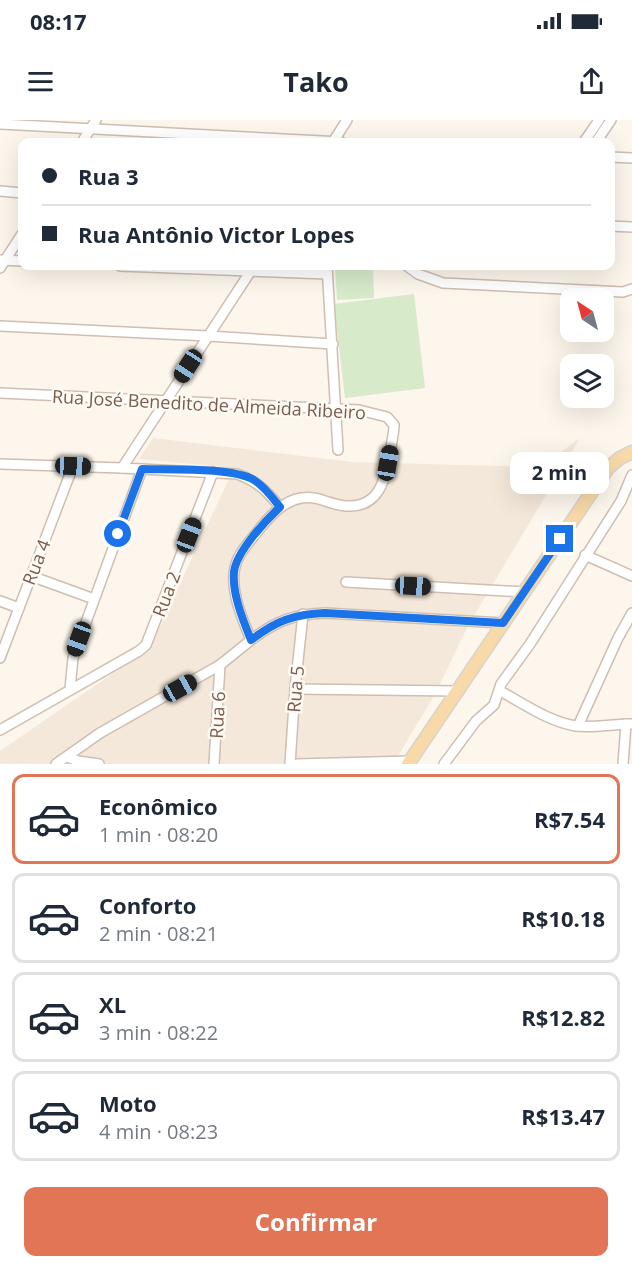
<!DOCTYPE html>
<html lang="pt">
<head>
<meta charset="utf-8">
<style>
	:root { --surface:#fff; --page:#f2f2f3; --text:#1f2937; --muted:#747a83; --line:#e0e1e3; --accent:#e17556 }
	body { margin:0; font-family:"Open Sans",sans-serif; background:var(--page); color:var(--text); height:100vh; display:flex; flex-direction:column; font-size:22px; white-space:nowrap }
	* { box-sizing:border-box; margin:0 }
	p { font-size:20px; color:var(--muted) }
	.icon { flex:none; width:33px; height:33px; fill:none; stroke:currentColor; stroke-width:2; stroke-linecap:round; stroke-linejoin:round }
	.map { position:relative; height:644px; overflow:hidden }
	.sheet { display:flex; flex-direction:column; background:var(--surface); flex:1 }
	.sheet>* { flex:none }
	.top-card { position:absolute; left:18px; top:18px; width:597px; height:132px; border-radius:12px; box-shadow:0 6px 24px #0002; display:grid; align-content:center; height:132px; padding:0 24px; background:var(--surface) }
	.needle { width:39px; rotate:324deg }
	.tools { position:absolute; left:560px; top:168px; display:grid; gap:12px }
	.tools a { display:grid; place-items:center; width:54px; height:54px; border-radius:12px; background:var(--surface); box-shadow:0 6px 24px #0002; font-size:30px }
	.end { position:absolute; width:27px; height:27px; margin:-14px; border:8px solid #1a73e8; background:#fff; box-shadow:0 0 0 3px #fff }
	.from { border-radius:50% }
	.bubble { position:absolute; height:42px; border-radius:12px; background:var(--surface); box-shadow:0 6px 24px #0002; font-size:20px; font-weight:700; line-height:42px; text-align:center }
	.car { position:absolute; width:18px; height:36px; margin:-18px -9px; border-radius:8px; box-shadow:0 0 4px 2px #0007; background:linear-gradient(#222 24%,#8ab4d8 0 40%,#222 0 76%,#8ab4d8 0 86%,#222 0) }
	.top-card b { display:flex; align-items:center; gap:21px; height:57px; font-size:22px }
	.top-card b+b { border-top:2px solid var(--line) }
	.top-card i { width:15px; height:15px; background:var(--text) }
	ul { padding:10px 0 0; list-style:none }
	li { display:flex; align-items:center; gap:18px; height:90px; margin:0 12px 9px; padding:0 12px; border:3px solid var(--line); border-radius:12px }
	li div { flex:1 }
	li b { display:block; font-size:22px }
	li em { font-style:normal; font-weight:700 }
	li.selected { border-color:var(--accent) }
	li>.icon { width:54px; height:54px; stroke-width:1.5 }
	.primary-button { display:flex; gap:12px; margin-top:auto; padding:12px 24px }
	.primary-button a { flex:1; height:69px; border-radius:12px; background:var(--accent); color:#fff; font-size:24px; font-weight:700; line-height:69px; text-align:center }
	.status { display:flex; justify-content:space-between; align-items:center; height:42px; padding:0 30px; background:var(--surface); direction:ltr }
	.status svg { height:16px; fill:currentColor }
	header { display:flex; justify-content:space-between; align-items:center; height:78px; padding:0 24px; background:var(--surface); font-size:27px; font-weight:700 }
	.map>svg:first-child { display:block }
	.residential { fill:#f4e8da }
	.green { fill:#d7eaca }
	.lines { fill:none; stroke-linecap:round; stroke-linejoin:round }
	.minor-casing { stroke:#cfbeb1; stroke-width:12 }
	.major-casing { stroke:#d9d2cd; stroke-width:15 }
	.minor { stroke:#fff; stroke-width:9 }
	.major { stroke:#f8daa8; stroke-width:12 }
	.route { stroke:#1a73e8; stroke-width:8 }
	.labels { text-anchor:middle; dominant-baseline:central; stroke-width:5; stroke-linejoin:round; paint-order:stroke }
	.street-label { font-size:18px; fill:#785d4e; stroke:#fffaf3 }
</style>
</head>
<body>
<div class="status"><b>08:17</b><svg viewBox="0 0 49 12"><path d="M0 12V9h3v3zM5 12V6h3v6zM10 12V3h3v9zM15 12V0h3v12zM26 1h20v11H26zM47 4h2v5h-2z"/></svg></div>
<header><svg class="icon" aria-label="menu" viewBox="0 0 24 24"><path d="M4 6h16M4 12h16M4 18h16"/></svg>Tako<svg class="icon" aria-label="share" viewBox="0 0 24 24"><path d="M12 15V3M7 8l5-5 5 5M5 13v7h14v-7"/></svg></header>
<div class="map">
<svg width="632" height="644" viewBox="0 0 632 644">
	<rect width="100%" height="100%" fill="#fcf6ec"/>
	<polygon class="residential" points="153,318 352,342 540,347 580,318 468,506 434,576 393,644 0,644 0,631 150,528 234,348 139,339"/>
	<g class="green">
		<polygon points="335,146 373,146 374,178 337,180"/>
		<polygon points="414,174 425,268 345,278 334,184"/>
	</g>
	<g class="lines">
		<g class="minor-casing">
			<g id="minor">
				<polyline points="0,4 341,22"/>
				<polyline points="82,22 96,0"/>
				<polyline points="333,22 347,0"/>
				<polyline points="584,22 599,0"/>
				<polyline points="596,22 611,0"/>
				<polyline points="610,37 632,38"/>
				<polyline points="0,71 22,73"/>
				<polyline points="610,106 632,107"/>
				<polyline points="1,140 22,141"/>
				<polyline points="120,146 327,154"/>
				<polyline points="327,146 338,330"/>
				<polyline points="407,146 418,154 443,163 623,172 632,169"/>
				<polyline points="0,148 22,114"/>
				<polyline points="0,206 208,216 333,224"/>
				<path d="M 0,273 L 359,290 L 387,297 L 394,305 C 394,314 391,324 390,333 C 385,359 380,388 346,386 C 330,385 318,375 301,378 C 284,381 272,394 261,407 C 253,418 242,428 237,441 C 227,465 242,498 251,520 L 220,545 L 100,613 L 56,644"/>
				<path d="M 0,344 L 122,348 L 237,354 C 257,361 267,371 280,387"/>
				<polyline points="122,348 254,146"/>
				<polyline points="585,435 632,456"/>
				<polyline points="31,456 94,479"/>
				<polyline points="346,462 525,472"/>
				<polyline points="0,481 19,488"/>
				<path d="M 251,520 C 276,501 294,494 325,493 L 503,503"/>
				<polyline points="0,538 73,346"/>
				<polyline points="70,569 73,538 142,349"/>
				<polyline points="295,569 458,571"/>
				<path d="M 500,571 C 523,583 549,602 576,606 C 594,608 614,604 632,604"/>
				<polyline points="578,606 618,518 632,493"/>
				<polyline points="0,610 139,531 146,525 213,352"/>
				<polyline points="67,637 78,641 99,644"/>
				<polyline points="214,644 220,545"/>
				<polyline points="290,644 295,569 303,494"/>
				<polyline points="297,644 410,641"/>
				<polyline points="444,644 476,601 494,585 501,564 530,524 621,381 632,355"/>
				<polyline points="623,644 626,604"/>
			</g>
		</g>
		<g class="major-casing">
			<polyline id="major" points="408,644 608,348 620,338 632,332"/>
		</g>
		<use href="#minor" class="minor"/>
		<use href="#major" class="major"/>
	</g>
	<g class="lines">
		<path class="route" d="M 118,414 L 142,349 C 170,350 232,347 254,360 C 265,367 272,377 280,387 C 266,400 236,432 234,452 C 232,474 243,500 251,520 C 276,501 294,494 325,493 L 503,503 L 560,419"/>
	</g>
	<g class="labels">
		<g class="street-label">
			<text transform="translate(209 284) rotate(3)">Rua José Benedito de Almeida Ribeiro</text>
			<text transform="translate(36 442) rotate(-69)">Rua 4</text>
			<text transform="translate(166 474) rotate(-69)">Rua 2</text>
			<text transform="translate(295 569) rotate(-85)">Rua 5</text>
			<text transform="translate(217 595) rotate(-87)">Rua 6</text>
		</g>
	</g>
</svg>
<div class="tools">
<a><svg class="needle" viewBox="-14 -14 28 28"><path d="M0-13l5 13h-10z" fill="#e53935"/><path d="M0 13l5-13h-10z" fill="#747a83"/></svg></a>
<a><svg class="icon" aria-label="layers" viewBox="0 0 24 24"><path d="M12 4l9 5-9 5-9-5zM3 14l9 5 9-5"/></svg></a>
</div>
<i class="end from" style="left:118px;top:414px"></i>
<i class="end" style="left:560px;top:419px"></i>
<div class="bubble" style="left:510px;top:332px;width:99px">2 min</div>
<i class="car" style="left:188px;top:246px;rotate:213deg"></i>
<i class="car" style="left:388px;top:343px;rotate:10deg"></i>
<i class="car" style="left:73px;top:346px;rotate:92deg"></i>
<i class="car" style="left:189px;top:415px;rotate:21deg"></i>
<i class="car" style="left:413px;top:466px;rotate:93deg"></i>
<i class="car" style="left:79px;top:519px;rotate:200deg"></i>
<i class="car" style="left:180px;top:568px;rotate:61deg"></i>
<div class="top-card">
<b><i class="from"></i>Rua 3</b>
<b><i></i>Rua Antônio Victor Lopes</b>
</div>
</div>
<section class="sheet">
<ul>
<li class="selected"><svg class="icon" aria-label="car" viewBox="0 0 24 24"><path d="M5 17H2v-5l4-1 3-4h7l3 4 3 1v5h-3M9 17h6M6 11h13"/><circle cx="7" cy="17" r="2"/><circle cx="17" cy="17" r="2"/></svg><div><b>Econômico</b><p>1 min · 08:20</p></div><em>R$7.54</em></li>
<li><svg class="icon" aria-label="car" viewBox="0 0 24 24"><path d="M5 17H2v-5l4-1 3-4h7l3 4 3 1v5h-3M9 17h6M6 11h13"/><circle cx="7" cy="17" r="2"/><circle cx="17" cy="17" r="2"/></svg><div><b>Conforto</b><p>2 min · 08:21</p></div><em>R$10.18</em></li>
<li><svg class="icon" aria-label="car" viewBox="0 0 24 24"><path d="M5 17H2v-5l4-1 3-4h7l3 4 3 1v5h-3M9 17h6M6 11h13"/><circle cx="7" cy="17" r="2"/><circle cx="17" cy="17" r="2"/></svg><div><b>XL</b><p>3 min · 08:22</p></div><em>R$12.82</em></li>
<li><svg class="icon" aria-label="car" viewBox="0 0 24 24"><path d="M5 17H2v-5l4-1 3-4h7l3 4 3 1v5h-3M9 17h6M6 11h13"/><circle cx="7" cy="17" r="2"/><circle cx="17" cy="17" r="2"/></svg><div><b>Moto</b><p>4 min · 08:23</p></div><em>R$13.47</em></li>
</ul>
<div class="primary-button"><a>Confirmar</a></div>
</section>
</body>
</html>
